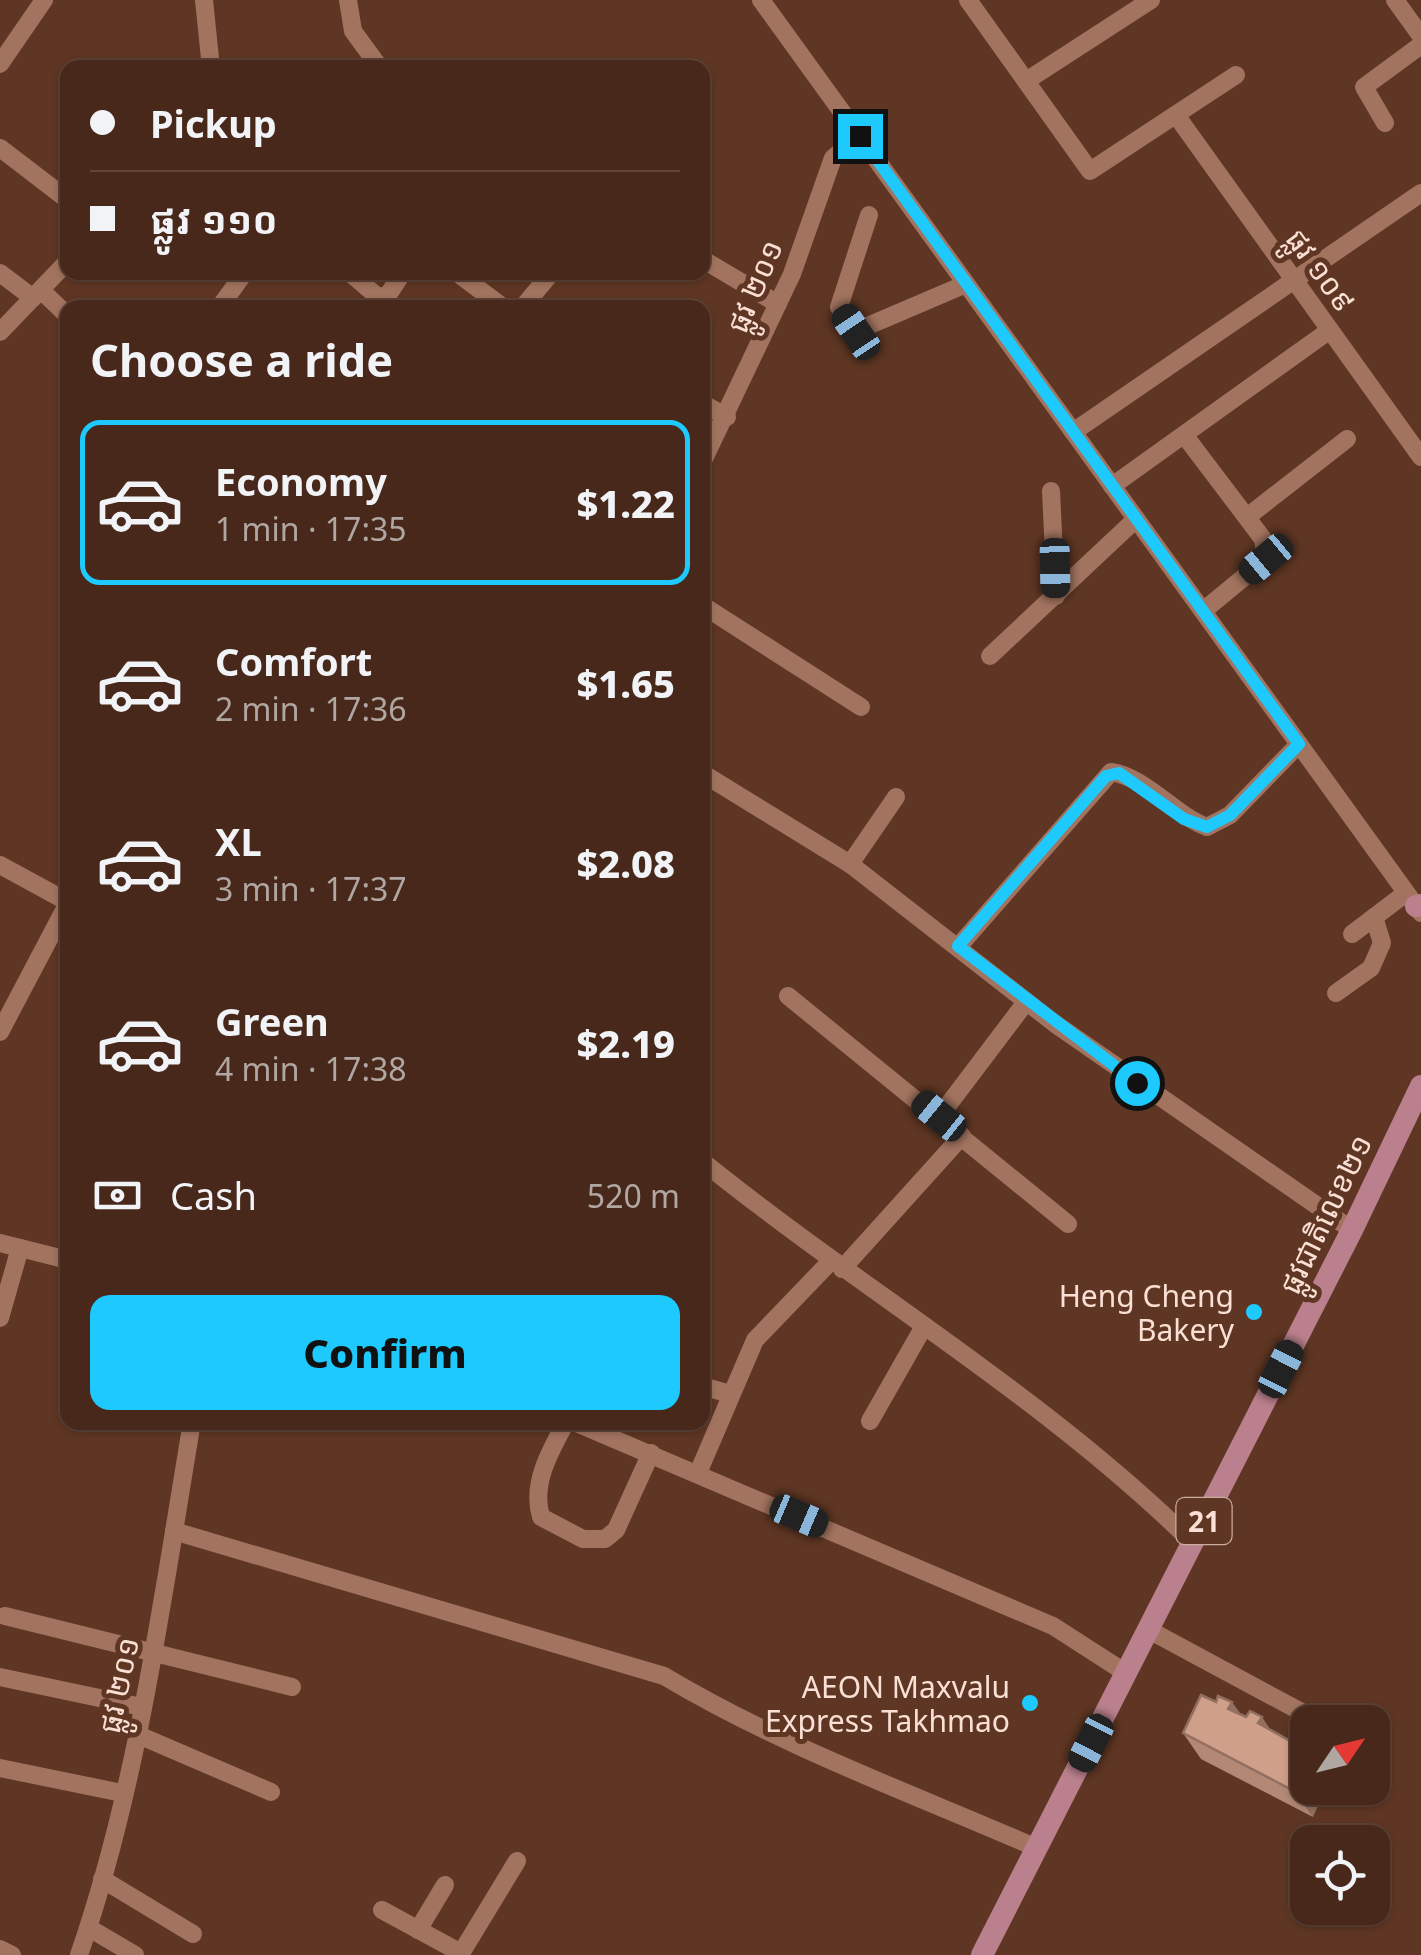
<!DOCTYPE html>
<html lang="en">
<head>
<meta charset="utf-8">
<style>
	:root { --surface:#47281a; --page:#513427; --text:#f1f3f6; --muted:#b0a6a2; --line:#5f4439; --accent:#1ec9fd }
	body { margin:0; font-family:"Noto Sans","Noto Sans Khmer",sans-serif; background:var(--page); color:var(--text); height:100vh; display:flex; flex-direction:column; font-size:38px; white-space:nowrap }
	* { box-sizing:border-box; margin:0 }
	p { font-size:32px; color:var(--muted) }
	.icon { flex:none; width:55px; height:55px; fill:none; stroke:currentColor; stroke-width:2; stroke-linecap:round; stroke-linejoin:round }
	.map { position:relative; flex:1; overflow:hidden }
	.sheet { position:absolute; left:60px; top:300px; width:650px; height:1130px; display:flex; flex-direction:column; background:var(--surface); border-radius:20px; box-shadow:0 2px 8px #0004,0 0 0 2px var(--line) }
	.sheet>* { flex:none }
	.guide { position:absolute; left:60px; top:60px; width:650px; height:220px; border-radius:20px; box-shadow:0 2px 8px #0004,0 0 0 2px var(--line); display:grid; align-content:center; height:220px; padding:0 30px; background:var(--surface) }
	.needle { width:65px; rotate:55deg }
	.buttons { position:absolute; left:1290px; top:1705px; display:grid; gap:20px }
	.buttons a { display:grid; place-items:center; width:100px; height:100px; border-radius:20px; background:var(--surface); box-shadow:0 2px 8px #0004,0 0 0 2px var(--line); font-size:50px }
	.end { position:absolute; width:45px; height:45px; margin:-22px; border:12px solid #1ec9fd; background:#111; box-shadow:0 0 0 5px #111 }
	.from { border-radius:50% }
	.car { position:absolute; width:30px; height:60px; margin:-30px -15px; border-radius:12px; box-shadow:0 0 8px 2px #0007; background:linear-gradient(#222 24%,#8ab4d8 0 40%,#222 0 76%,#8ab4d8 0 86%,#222 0) }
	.guide b { display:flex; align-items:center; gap:35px; height:95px; font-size:38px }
	.guide b+b { border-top:2px solid var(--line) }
	.guide i { width:25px; height:25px; background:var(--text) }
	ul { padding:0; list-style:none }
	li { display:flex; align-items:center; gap:30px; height:165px; margin:0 20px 15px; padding:0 10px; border:5px solid transparent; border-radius:20px }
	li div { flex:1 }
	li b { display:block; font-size:38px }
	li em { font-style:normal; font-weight:800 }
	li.selected { border-color:var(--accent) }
	li>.icon { width:90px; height:90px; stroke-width:1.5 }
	h2 { padding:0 30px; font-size:45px; line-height:120px }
	.pay { display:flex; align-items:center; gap:25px; height:110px; padding:0 30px; font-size:38px }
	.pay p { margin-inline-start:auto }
	.action { display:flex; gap:20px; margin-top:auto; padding:20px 30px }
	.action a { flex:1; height:115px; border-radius:20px; background:var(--accent); color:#111; font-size:40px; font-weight:800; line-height:115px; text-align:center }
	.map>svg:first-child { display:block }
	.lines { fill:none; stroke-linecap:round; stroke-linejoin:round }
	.minor { stroke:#a2745f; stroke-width:18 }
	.major { stroke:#bb808e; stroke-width:22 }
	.wall { fill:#b38976 }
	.shaded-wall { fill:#926f60 }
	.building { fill:#d09f89; stroke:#926f60; stroke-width:2.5 }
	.route { stroke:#1ec9fd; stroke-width:12 }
	.poi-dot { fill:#1ec9fd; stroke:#5f3623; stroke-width:4 }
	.labels { text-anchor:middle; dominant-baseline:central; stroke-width:10; stroke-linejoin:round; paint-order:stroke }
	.shield { fill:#5f3623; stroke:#cbac9f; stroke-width:2.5 }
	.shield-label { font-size:28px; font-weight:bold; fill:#f9dfd4 }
	.street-label { font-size:30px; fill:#f9dfd4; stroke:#5f3623 }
	.poi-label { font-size:30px; fill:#f9dfd4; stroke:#5f3623; text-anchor:end }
</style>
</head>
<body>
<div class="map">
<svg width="1421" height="1955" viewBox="0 0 1421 1955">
	<rect width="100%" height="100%" fill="#5f3623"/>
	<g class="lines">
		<g class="minor">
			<polyline points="204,0 211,68"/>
			<polyline points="348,0 353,31 380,68"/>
			<polyline points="761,0 1421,913"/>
			<polyline points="968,0 1090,171 1236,75"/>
			<polyline points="1395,0 1421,36"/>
			<polyline points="0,64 44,0"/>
			<polyline points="1026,81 1151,0"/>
			<polyline points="1176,115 1421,457"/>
			<polyline points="1385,123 1364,87 1421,45"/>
			<polyline points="0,148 68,200"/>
			<polyline points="869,215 839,307 856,331 966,284"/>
			<polyline points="702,259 778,304"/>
			<polyline points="349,272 378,297 388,295 403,272"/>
			<polyline points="456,272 504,308"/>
			<polyline points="0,273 33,298"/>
			<polyline points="43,292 68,316"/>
			<polyline points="219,308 245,272"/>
			<polyline points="522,308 552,272"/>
			<polyline points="0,332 68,261"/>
			<polyline points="702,403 727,417"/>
			<polyline points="1073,432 1421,193"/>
			<polyline points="1185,436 1263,539 1266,559 1203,611"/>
			<polyline points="702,463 792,274 833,158 859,136"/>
			<polyline points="1112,486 1330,330"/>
			<polyline points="1051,491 1056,596"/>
			<polyline points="1247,517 1347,439"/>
			<polyline points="702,605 861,707"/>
			<polyline points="990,656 1136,519"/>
			<polyline points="702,773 850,864 1054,1023 1352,1230"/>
			<polyline points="850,864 896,797"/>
			<polyline points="0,865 68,902"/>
			<polyline points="1352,934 1406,893"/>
			<path d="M 958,947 L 1111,772 C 1146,777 1174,815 1207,827 L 1230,815 L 1299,744"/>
			<polyline points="1336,993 1371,968 1382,943 1374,917"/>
			<polyline points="788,996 1068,1224"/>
			<polyline points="0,1032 68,903"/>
			<polyline points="939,1117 1026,1002"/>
			<path d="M 702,1161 C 863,1291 1045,1397 1193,1543"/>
			<polyline points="0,1243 68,1260"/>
			<polyline points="842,1269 962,1136"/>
			<polyline points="0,1318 20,1248"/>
			<polyline points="702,1386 730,1394"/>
			<polyline points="870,1421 923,1328"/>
			<path d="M 566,1422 C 550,1451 531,1484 541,1517 L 583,1539 L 605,1539 L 616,1530 L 651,1453"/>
			<polyline points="574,1422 1053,1626 1126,1673"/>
			<polyline points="698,1473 755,1340 830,1262"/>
			<path d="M 174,1531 L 664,1676 C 781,1746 913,1794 1037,1848"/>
			<polyline points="5,1616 292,1687"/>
			<polyline points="1149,1630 1320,1722"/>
			<polyline points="0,1677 142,1707"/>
			<polyline points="136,1734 271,1792"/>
			<polyline points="0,1768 122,1793"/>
			<polyline points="102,1879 193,1934"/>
			<polyline points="382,1910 461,1953"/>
			<polyline points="89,1928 135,1955"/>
			<polyline points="418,1930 445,1885"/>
			<polyline points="0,1949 12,1955"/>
			<path d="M 79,1955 C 138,1784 162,1600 192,1422"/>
			<polyline points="460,1955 517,1861"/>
		</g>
		<g class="major">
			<polyline points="1416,906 1421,905"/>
			<polyline points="982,1955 1352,1230 1421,1086"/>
		</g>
	</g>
	<polygon class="wall" points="1216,1702 1246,1717 1313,1817 1201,1759 1183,1733"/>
	<g class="shaded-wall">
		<polygon points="1232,1702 1251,1728 1228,1709"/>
		<polygon points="1262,1717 1280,1744 1258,1723"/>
		<polygon points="1308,1761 1308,1788 1326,1788 1313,1817 1294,1791"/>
	</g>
	<polygon class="building" points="1201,1695 1216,1702 1218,1696 1232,1702 1228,1709 1246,1717 1250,1711 1262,1717 1258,1723 1308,1751 1308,1761 1294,1791 1183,1733"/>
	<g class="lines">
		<polyline class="route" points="860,136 1299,744 1230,815 1207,827 1184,819 1119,773 1106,776 958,946 1137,1083"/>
	</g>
	<g class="poi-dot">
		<circle cx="1254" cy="1312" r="10"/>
		<circle cx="1030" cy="1703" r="10"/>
	</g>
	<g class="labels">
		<rect class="shield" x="1176.5" y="1498" width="55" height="46" rx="8"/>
		<g class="shield-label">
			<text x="1204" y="1521">21</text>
		</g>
		<g class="street-label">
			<text transform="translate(1321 270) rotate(54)">ផ្លូវ ១០៩</text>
			<text transform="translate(754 286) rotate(-67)">ផ្លូវ ២០១</text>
			<text transform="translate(1325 1214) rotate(-64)">ផ្លូវជាតិលេខ២១</text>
			<text transform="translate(118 1685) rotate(-78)">ផ្លូវ ២០១</text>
		</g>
		<g class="poi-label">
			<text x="1234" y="1295">Heng Cheng<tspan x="1234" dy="34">Bakery</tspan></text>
			<text x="1010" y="1686">AEON Maxvalu<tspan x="1010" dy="34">Express Takhmao</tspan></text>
		</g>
	</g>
</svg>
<div class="buttons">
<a><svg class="needle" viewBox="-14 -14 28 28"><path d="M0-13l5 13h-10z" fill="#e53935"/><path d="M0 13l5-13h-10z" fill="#b0a6a2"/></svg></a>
<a><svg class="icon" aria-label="locate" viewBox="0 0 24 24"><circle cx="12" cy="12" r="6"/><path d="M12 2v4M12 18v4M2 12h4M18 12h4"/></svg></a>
</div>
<i class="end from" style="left:1137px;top:1083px"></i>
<i class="end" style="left:860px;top:136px"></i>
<i class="car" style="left:856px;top:332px;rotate:326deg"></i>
<i class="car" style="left:1266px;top:559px;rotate:230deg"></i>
<i class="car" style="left:1055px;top:568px;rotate:179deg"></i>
<i class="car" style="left:939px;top:1116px;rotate:309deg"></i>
<i class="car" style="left:1281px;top:1369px;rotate:27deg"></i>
<i class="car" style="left:799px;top:1516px;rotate:113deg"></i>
<i class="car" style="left:1091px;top:1743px;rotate:207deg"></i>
<div class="guide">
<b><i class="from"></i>Pickup</b>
<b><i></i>ផ្លូវ ១១០</b>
</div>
<section class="sheet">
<h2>Choose a ride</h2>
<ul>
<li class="selected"><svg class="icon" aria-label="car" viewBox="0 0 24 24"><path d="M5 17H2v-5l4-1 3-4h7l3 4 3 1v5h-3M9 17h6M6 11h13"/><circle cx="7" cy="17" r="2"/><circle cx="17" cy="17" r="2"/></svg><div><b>Economy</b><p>1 min · 17:35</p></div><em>$1.22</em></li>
<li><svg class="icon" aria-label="car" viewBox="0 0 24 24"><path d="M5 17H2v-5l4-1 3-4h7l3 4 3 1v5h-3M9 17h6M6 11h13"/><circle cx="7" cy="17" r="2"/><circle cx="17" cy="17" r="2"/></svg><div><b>Comfort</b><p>2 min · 17:36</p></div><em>$1.65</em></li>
<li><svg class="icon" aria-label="car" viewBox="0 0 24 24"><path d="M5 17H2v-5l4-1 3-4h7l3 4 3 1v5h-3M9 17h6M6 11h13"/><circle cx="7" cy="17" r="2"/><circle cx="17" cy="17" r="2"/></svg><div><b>XL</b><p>3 min · 17:37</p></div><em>$2.08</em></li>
<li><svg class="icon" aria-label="car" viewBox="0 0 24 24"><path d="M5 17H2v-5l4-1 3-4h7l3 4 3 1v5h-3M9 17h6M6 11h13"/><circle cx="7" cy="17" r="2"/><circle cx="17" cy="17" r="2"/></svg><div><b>Green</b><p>4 min · 17:38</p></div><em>$2.19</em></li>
</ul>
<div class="pay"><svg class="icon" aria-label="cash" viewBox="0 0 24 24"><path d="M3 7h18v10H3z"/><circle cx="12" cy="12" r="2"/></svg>Cash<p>520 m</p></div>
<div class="action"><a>Confirm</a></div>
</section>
</div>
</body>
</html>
